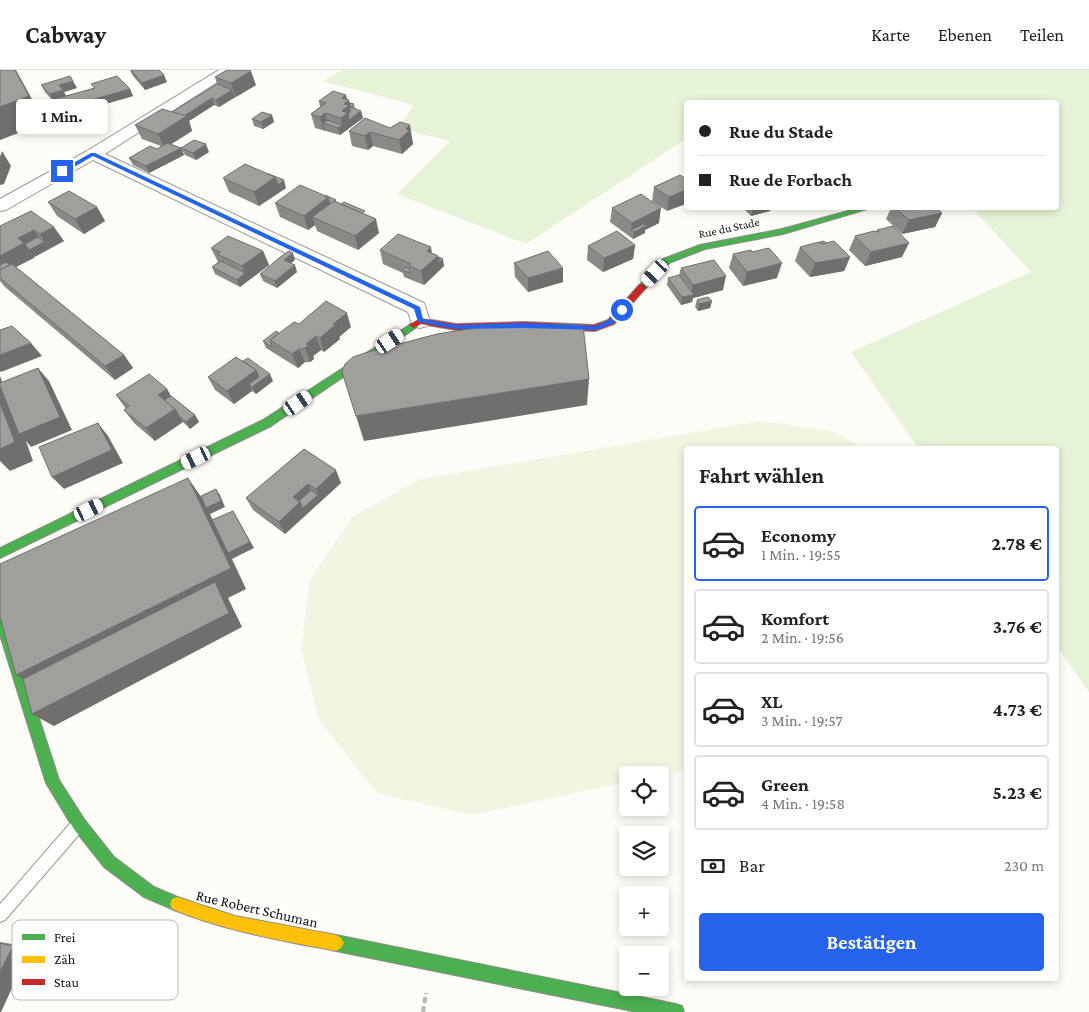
<!DOCTYPE html>
<html lang="de">
<head>
<meta charset="utf-8">
<style>
	:root { --surface:#fff; --page:#f6f6f6; --text:#222; --muted:#767676; --line:#e0e0e0; --accent:#2563eb }
	body { margin:0; font-family:"Crimson Pro",serif; background:var(--page); color:var(--text); height:100vh; display:flex; flex-direction:column; font-size:19px; white-space:nowrap }
	* { box-sizing:border-box; margin:0 }
	p { font-size:16px; color:var(--muted) }
	.icon { flex:none; width:28px; height:28px; fill:none; stroke:currentColor; stroke-width:2; stroke-linecap:round; stroke-linejoin:round }
	.map { position:relative; flex:1; overflow:hidden }
	.panel { position:absolute; left:684px; top:376px; width:375px; height:535px; display:flex; flex-direction:column; background:var(--surface); border-radius:5px; box-shadow:0 2px 8px #0003 }
	.panel>* { flex:none }
	.guide { position:absolute; left:684px; top:30px; width:375px; height:110px; border-radius:5px; box-shadow:0 2px 8px #0003; display:grid; align-content:center; height:110px; padding:0 15px; background:var(--surface) }
	.buttons { position:absolute; left:619px; top:696px; display:grid; gap:10px }
	.buttons a { display:grid; place-items:center; width:50px; height:50px; border-radius:5px; background:var(--surface); box-shadow:0 2px 8px #0003; font-size:25px }
	.end { position:absolute; width:22px; height:22px; margin:-11px; border:6px solid #2563eb; background:#fff; box-shadow:0 0 0 2px #fff }
	.from { border-radius:50% }
	.bubble { position:absolute; height:35px; border-radius:5px; background:var(--surface); box-shadow:0 2px 8px #0003; font-size:16px; font-weight:700; line-height:35px; text-align:center }
	.car { position:absolute; width:15px; height:30px; margin:-15px -8px; border-radius:6px; box-shadow:0 0 4px 1px #0007; background:linear-gradient(#fff 24%,#345 0 40%,#fff 0 76%,#345 0 86%,#fff 0) }
	.guide b { display:flex; align-items:center; gap:18px; height:48px; font-size:19px }
	.guide b+b { border-top:1px solid var(--line) }
	.guide i { width:12px; height:12px; background:var(--text) }
	ul { padding:0; list-style:none }
	li { display:flex; align-items:center; gap:15px; height:75px; margin:0 10px 8px; padding:0 5px; border:2px solid var(--line); border-radius:5px }
	li div { flex:1 }
	li b { display:block; font-size:19px }
	li em { font-style:normal; font-weight:700 }
	li.current { border-color:var(--accent) }
	li>.icon { width:45px; height:45px; stroke-width:1.5 }
	h2 { padding:0 15px; font-size:22px; line-height:60px }
	.pay { display:flex; align-items:center; gap:12px; height:55px; padding:0 15px; font-size:19px }
	.pay p { margin-inline-start:auto }
	.action { display:flex; gap:10px; margin-top:auto; padding:10px 15px }
	.action a { flex:1; height:58px; border-radius:5px; background:var(--accent); color:#fff; font-size:20px; font-weight:700; line-height:58px; text-align:center }
	header { display:flex; align-items:center; gap:30px; box-sizing:border-box; height:70px; padding:0 25px; background:var(--surface); border-bottom:1px solid var(--line) }
	header strong { font-size:24px }
	nav { display:flex; gap:28px; margin-inline-start:auto; font-size:18px }
	.map>svg:first-child { display:block }
	.green { fill:#e7f3d7 }
	.pitch { fill:#f0f6e1 }
	.lines { fill:none; stroke-linecap:round; stroke-linejoin:round }
	.lane-casing { stroke:#979795; stroke-width:2 }
	.street-casing { stroke:#979795; stroke-width:2 }
	.fast-casing { stroke:#8e8d8b; stroke-width:2 }
	.slow-casing { stroke:#8e8d8b; stroke-width:2 }
	.jam-casing { stroke:#8e8d8b; stroke-width:2 }
	.path { stroke:#b9b9b8; stroke-width:4; stroke-dasharray:6 3; stroke-linecap:butt }
	.lane { fill:#fffffe; fill-rule:evenodd }
	.street { fill:#fffffe; fill-rule:evenodd }
	.fast { fill:#4caf50; fill-rule:evenodd }
	.slow { fill:#ffc107; fill-rule:evenodd }
	.jam { fill:#c62828; fill-rule:evenodd }
	.wall { fill:#8a8986 }
	.shaded-wall { fill:#716f6d }
	.building { fill:#a19f9c; stroke:#716f6d }
	.route { fill:#2563eb }
	.labels { text-anchor:middle; dominant-baseline:central; stroke-width:5; stroke-linejoin:round; paint-order:stroke }
	.street-label { font-size:12px; fill:#111; stroke:#fff }
	.near-street-label { font-size:15px; fill:#111; stroke:#fff }
	.key { fill:#fff; stroke:#b8b8b8; stroke-width:1 }
	.key-label { font-size:14px; fill:#111 }
</style>
</head>
<body>
<header>
<strong>Cabway</strong>
<nav><a>Karte</a><a>Ebenen</a><a>Teilen</a></nav>
</header>
<div class="map">
<svg width="1089" height="942" viewBox="0 0 1089 942">
	<rect width="100%" height="100%" fill="#fdfcf7"/>
	<polygon class="green" points="343,0 1089,0 1089,622 1056,575 1056,379 919,379 851,282 1031,202 972,138 1056,138 1056,32 686,32 686,70 684,70 526,174 397,124 450,71 398,58 414,35 323,11"/>
	<polygon class="pitch" points="761,351 832,361 866,379 686,379 686,700 660,705 628,705 627,712 472,745 377,723 319,650 301,578 310,510 353,446 421,409"/>
	<g class="lines">
		<g class="lane-casing">
			<polygon id="lane" points="78,748 83,750 85,755 83,760 5,850 0,852 0,834 73,750"/>
		</g>
		<g class="street-casing">
			<polygon id="street" points="219,0 236,0 105,84 424,233 430,251 427,256 420,258 413,256 408,242 93,90 6,140 0,141 0,129 87,81"/>
		</g>
		<g class="fast-casing">
			<g id="fast">
				<polygon points="859,138 867,139 783,164 705,179 669,193 645,219 639,219 638,217 663,189 700,175 782,159"/>
				<polygon points="414,252 419,255 417,257 271,356 0,488 0,478 263,350"/>
				<polygon points="0,541 4,542 6,546 59,710 84,749 114,787 154,817 182,829 184,834 182,839 177,841 144,827 104,797 74,759 46,713 0,565"/>
				<polygon points="336,865 676,934 682,936 684,942 637,942 336,881 331,878 328,873 331,868"/>
			</g>
		</g>
		<g class="slow-casing">
			<path id="slow" d="M 177,827 L 235,846 L 336,865 L 341,868 L 344,873 L 341,878 L 336,881 C 280,870 225,861 172,839 L 170,834 L 172,829 Z"/>
		</g>
		<g class="jam-casing">
			<polygon id="jam" points="642,214 646,217 645,219 614,254 595,261 524,258 456,260 421,254 414,258 409,255 420,248 456,254 524,252 594,255 608,250 639,215"/>
		</g>
		<polyline class="path" points="423,942 426,923"/>
		<use href="#lane" class="lane"/>
		<use href="#street" class="street"/>
		<use href="#fast" class="fast"/>
		<use href="#slow" class="slow"/>
		<use href="#jam" class="jam"/>
	</g>
	<g class="wall">
		<polygon points="130,0 167,12 145,20 133,6"/>
		<polygon points="215,7 256,15 219,37 214,35 189,51 192,61 171,74 181,78 184,85 149,103 133,95 129,88 157,79 161,76 142,69 135,55 172,42 217,14"/>
		<polygon points="91,14 130,19 133,26 54,49 44,32 52,30 45,22 41,15 77,18 64,22 66,26 94,18"/>
		<polygon points="346,25 347,29 350,33 354,34 355,39 361,41 363,48 340,65 315,58 311,44 320,37 319,31"/>
		<polygon points="272,45 274,52 263,59 254,56 252,49"/>
		<polygon points="365,48 413,69 412,70 413,74 402,84 373,76 368,80 352,76 349,61"/>
		<polygon points="181,78 209,82 196,90 185,85"/>
		<polygon points="680,105 667,141 652,131 654,117"/>
		<polygon points="223,108 286,118 259,136 229,122"/>
		<polygon points="48,132 97,137 105,151 84,164 57,146"/>
		<polygon points="337,132 366,145 379,163 358,180 317,161 315,155 308,160 280,147 275,133"/>
		<polygon points="612,138 659,153 645,160 645,163 633,169 610,152"/>
		<polygon points="743,138 774,138 771,138 770,141 751,146"/>
		<polygon points="891,138 936,138 942,143 935,157 902,164 886,149"/>
		<polygon points="31,141 64,171 16,197 124,285 133,298 115,310 5,217 0,211 0,156"/>
		<polygon points="877,160 902,187 865,196 849,180 855,166 877,162"/>
		<polygon points="826,173 850,187 844,201 810,207 795,191 800,177"/>
		<polygon points="635,175 633,189 603,202 587,190 588,176"/>
		<polygon points="211,178 263,181 269,195 240,217 215,204 212,197 218,192"/>
		<polygon points="380,180 432,183 439,187 444,196 424,215 404,207 403,203 383,194"/>
		<polygon points="733,184 777,208 743,216 729,198"/>
		<polygon points="295,190 291,193 297,202 277,218 263,211 260,204"/>
		<polygon points="514,193 563,198 563,212 528,222 515,207"/>
		<polygon points="681,198 723,220 693,228 692,232 681,235 667,215 668,208 679,205"/>
		<polygon points="697,230 712,231 710,238 698,241 695,237"/>
		<polygon points="299,254 351,257 339,267 340,269 324,282 321,280 313,286 314,289 310,292 305,292 298,298 266,278 263,271"/>
		<polygon points="208,307 273,311 256,324 252,321 234,334 215,320"/>
		<polygon points="167,319 171,326 195,345 199,352 190,359 183,352 155,371 134,353 124,340 126,339 116,325"/>
		<polygon points="304,379 341,413 285,464 253,440 246,428"/>
		<polygon points="0,872 31,877 0,942"/>
	</g>
	<g class="shaded-wall">
		<polygon points="15,0 16,0 45,53 0,70 0,37"/>
		<polygon points="251,1 256,15 236,27 231,13"/>
		<polygon points="164,5 167,12 145,20 142,13"/>
		<polygon points="73,11 77,18 64,22 67,28 54,31 50,24 59,15"/>
		<polygon points="130,19 133,26 54,49 50,42"/>
		<polygon points="232,20 235,27 219,37 216,30"/>
		<polygon points="346,25 347,31 349,30 352,44 361,41 363,48 340,65 338,58 342,55 341,48 342,28"/>
		<polygon points="212,28 214,35 189,51 192,61 165,78 158,64 183,46"/>
		<polygon points="325,43 328,55 323,53 325,60 324,61 320,47"/>
		<polygon points="272,45 274,52 263,59 261,52"/>
		<polygon points="410,55 413,74 402,84 399,70 406,59"/>
		<polygon points="370,62 373,76 368,80 365,66"/>
		<polygon points="206,74 209,82 196,90 193,83"/>
		<polygon points="181,78 184,85 149,103 146,96"/>
		<polygon points="2,81 11,96 4,114 0,115 0,87"/>
		<polygon points="275,107 284,110 286,118 259,136 254,122"/>
		<polygon points="686,120 686,134 667,141 669,127"/>
		<polygon points="328,127 336,130 338,137 312,147 315,155 308,160 304,146"/>
		<polygon points="97,137 105,151 84,164 75,149"/>
		<polygon points="661,138 659,153 645,160 645,163 633,169 634,162 631,160 630,167 632,153"/>
		<polygon points="752,138 774,138 771,138 770,141 751,146 753,139"/>
		<polygon points="942,143 935,157 902,164 909,150"/>
		<polygon points="376,149 379,163 358,180 355,166"/>
		<polygon points="54,157 64,171 49,179 40,164"/>
		<polygon points="34,160 42,173 44,172 49,179 34,187 34,188 12,199 0,208 0,186 18,168"/>
		<polygon points="909,173 902,187 865,196 871,182"/>
		<polygon points="635,175 633,189 603,202 604,188"/>
		<polygon points="431,177 433,190 438,186 439,193 443,189 444,196 424,215 421,201 427,181"/>
		<polygon points="263,181 269,195 240,217 237,210 245,203 242,196"/>
		<polygon points="293,183 295,190 286,197 284,190"/>
		<polygon points="850,187 844,201 810,207 815,193"/>
		<polygon points="782,193 777,208 743,216 747,202"/>
		<polygon points="295,195 297,202 277,218 275,211"/>
		<polygon points="563,198 563,212 528,222 528,208"/>
		<polygon points="726,206 723,220 693,228 692,232 681,235 682,227 691,225 693,215"/>
		<polygon points="712,231 710,238 698,241 699,234"/>
		<polygon points="347,243 351,257 339,267 340,269 324,282 320,268 333,254"/>
		<polygon points="316,266 321,280 313,286 314,289 310,292 305,278 306,274"/>
		<polygon points="31,273 42,286 1,302 0,301 0,285"/>
		<polygon points="299,279 305,292 298,298 292,284"/>
		<polygon points="124,285 133,298 115,310 105,296"/>
		<polygon points="38,298 49,311 72,360 31,377 26,371 33,391 10,401 0,391 0,306 22,363"/>
		<polygon points="256,300 270,304 273,311 256,324 252,317 249,314 252,321 234,334 227,321"/>
		<polygon points="589,309 587,335 364,371 356,346"/>
		<polygon points="167,319 175,333 169,337 158,325"/>
		<polygon points="175,339 183,352 155,371 146,358"/>
		<polygon points="195,345 199,352 190,359 186,352"/>
		<polygon points="98,353 108,366 123,393 64,419 52,407"/>
		<polygon points="336,400 341,413 285,464 279,452 293,427 308,414 314,426 318,425 316,419"/>
		<polygon points="188,408 204,431 216,419 220,425 225,437 210,444 229,483 233,441 254,478 232,489 246,519 228,528 242,557 54,656 32,644 45,622 16,605"/>
		<polygon points="13,876 31,877 1,942 0,942 0,902"/>
	</g>
	<g class="building">
		<polygon points="0,0 15,0 29,26 0,37"/>
		<polygon points="131,0 159,0 164,5 142,13"/>
		<polygon points="227,0 249,0 251,1 231,13 215,7"/>
		<polygon points="70,6 73,11 59,15 63,20 50,24 41,15"/>
		<polygon points="117,6 130,19 50,42 44,32 95,18 91,14"/>
		<polygon points="217,14 232,20 216,30 212,28 184,46 172,42"/>
		<polygon points="333,21 346,25 342,28 349,30 344,34 349,35 342,41 348,43 341,48 325,43 320,47 311,44 326,33 319,31"/>
		<polygon points="350,33 354,34 351,37 361,41 349,50 348,44 350,42"/>
		<polygon points="162,39 187,46 158,64 135,55"/>
		<polygon points="262,42 272,45 261,52 252,49"/>
		<polygon points="365,48 390,58 400,52 410,55 406,59 410,60 399,70 370,62 365,66 349,61"/>
		<polygon points="327,50 342,55 338,58 323,53"/>
		<polygon points="194,70 206,74 193,83 181,78"/>
		<polygon points="167,73 181,78 146,96 129,88 150,76 157,79"/>
		<polygon points="245,94 275,107 254,122 223,108"/>
		<polygon points="268,104 269,104 284,110 278,115 275,107"/>
		<polygon points="680,105 686,109 686,120 669,127 654,117"/>
		<polygon points="300,115 328,127 304,146 275,133"/>
		<polygon points="69,121 97,137 75,149 48,132"/>
		<polygon points="641,124 661,138 632,153 612,138"/>
		<polygon points="325,125 336,130 330,134 328,127 324,126"/>
		<polygon points="334,131 376,149 355,166 312,147"/>
		<polygon points="344,132 365,141 362,143 341,134"/>
		<polygon points="895,138 936,138 942,143 909,150"/>
		<polygon points="31,141 54,157 40,164 34,160 18,168 24,173 0,186 0,156"/>
		<polygon points="644,154 646,156 634,162 631,160"/>
		<polygon points="893,156 909,173 871,182 855,166 874,161 879,162 877,160"/>
		<polygon points="617,161 635,175 604,188 588,176"/>
		<polygon points="398,164 431,177 427,181 438,186 421,201 409,196 411,194 380,180"/>
		<polygon points="228,166 263,181 242,196 217,184 220,182 211,178"/>
		<polygon points="38,167 44,172 29,180 25,174"/>
		<polygon points="824,171 826,173 822,174 820,172"/>
		<polygon points="834,171 850,187 815,193 800,177 819,172 822,174"/>
		<polygon points="769,178 782,193 747,202 733,184 751,180 752,182"/>
		<polygon points="289,181 293,183 284,190 295,195 275,211 260,204 279,188"/>
		<polygon points="548,181 563,198 528,208 514,193"/>
		<polygon points="439,187 443,189 439,193"/>
		<polygon points="714,190 726,206 693,215 681,198"/>
		<polygon points="221,191 245,203 237,210 212,197"/>
		<polygon points="6,192 10,195 0,200 0,195"/>
		<polygon points="12,194 124,285 105,296 0,208 0,200"/>
		<polygon points="405,197 409,199 410,203 402,200"/>
		<polygon points="679,205 694,225 682,227 668,208"/>
		<polygon points="708,227 712,231 699,234 697,230"/>
		<polygon points="326,231 347,243 333,254 335,255 320,268 316,266 306,274 309,275 305,278 299,279 292,284 270,270 294,252 299,254"/>
		<polygon points="536,254 583,255 589,309 356,346 342,302 345,294 353,287 365,283 437,264 481,257"/>
		<polygon points="12,256 31,273 0,285 0,260"/>
		<polygon points="276,261 279,263 270,270 272,277 263,271"/>
		<polygon points="236,287 256,300 227,321 208,307"/>
		<polygon points="248,288 270,304 252,317 249,314 259,307 256,300 243,291"/>
		<polygon points="38,298 60,347 19,364 0,316 0,313"/>
		<polygon points="149,304 167,319 158,325 175,339 146,358 124,340 129,336 116,325"/>
		<polygon points="171,326 195,345 186,352 180,347 175,339 164,330"/>
		<polygon points="0,333 15,372 0,379"/>
		<polygon points="98,353 112,380 52,407 39,377"/>
		<polygon points="304,379 336,400 316,419 308,414 293,427 300,432 279,452 246,428"/>
		<polygon points="188,408 231,498 16,605 0,547 0,494"/>
		<polygon points="216,419 221,431 206,438 201,426"/>
		<polygon points="311,420 318,425 303,438 300,432 299,431"/>
		<polygon points="233,441 250,472 228,483 212,450"/>
		<polygon points="215,512 229,543 32,644 23,609"/>
		<polygon points="0,873 13,876 0,902"/>
	</g>
	<polygon class="route" points="91,83 95,83 420,237 423,249 456,255 524,253 595,256 609,250 620,238 625,240 614,253 596,260 524,258 456,259 418,252 414,239 93,86 64,103 59,101"/>
	<g class="labels">
		<g class="street-label">
			<text transform="translate(729 158) rotate(-12)">Rue du Stade</text>
		</g>
		<g class="near-street-label">
			<text transform="translate(257 839) rotate(13)">Rue Robert Schuman</text>
		</g>
	</g>
	<rect x="12" y="850" width="166" height="80" rx="8" class="key"/>
	<rect x="22" y="864" width="23" height="6" fill="#4caf50"/>
	<rect x="22" y="886" width="23" height="7" fill="#ffc107"/>
	<rect x="22" y="909" width="23" height="6" fill="#c62828"/>
	<g class="key-label">
		<text x="54" y="872">Frei</text>
		<text x="54" y="894">Zäh</text>
		<text x="54" y="917">Stau</text>
	</g>
</svg>
<div class="buttons">
<a><svg class="icon" aria-label="locate" viewBox="0 0 24 24"><circle cx="12" cy="12" r="6"/><path d="M12 2v4M12 18v4M2 12h4M18 12h4"/></svg></a>
<a><svg class="icon" aria-label="layers" viewBox="0 0 24 24"><path d="M12 4l9 5-9 5-9-5zM3 14l9 5 9-5"/></svg></a>
<a>+</a>
<a>−</a>
</div>
<i class="end from" style="left:622px;top:240px"></i>
<i class="end" style="left:62px;top:101px"></i>
<div class="bubble" style="left:16px;top:29px;width:92px">1 Min.</div>
<i class="car" style="left:655px;top:203px;rotate:223deg"></i>
<i class="car" style="left:390px;top:271px;rotate:56deg"></i>
<i class="car" style="left:298px;top:333px;rotate:56deg"></i>
<i class="car" style="left:196px;top:388px;rotate:244deg"></i>
<i class="car" style="left:89px;top:440px;rotate:64deg"></i>
<div class="guide">
<b><i class="from"></i>Rue du Stade</b>
<b><i></i>Rue de Forbach</b>
</div>
<section class="panel">
<h2>Fahrt wählen</h2>
<ul>
<li class="current"><svg class="icon" aria-label="car" viewBox="0 0 24 24"><path d="M5 17H2v-5l4-1 3-4h7l3 4 3 1v5h-3M9 17h6M6 11h13"/><circle cx="7" cy="17" r="2"/><circle cx="17" cy="17" r="2"/></svg><div><b>Economy</b><p>1 Min. · 19:55</p></div><em>2.78 €</em></li>
<li><svg class="icon" aria-label="car" viewBox="0 0 24 24"><path d="M5 17H2v-5l4-1 3-4h7l3 4 3 1v5h-3M9 17h6M6 11h13"/><circle cx="7" cy="17" r="2"/><circle cx="17" cy="17" r="2"/></svg><div><b>Komfort</b><p>2 Min. · 19:56</p></div><em>3.76 €</em></li>
<li><svg class="icon" aria-label="car" viewBox="0 0 24 24"><path d="M5 17H2v-5l4-1 3-4h7l3 4 3 1v5h-3M9 17h6M6 11h13"/><circle cx="7" cy="17" r="2"/><circle cx="17" cy="17" r="2"/></svg><div><b>XL</b><p>3 Min. · 19:57</p></div><em>4.73 €</em></li>
<li><svg class="icon" aria-label="car" viewBox="0 0 24 24"><path d="M5 17H2v-5l4-1 3-4h7l3 4 3 1v5h-3M9 17h6M6 11h13"/><circle cx="7" cy="17" r="2"/><circle cx="17" cy="17" r="2"/></svg><div><b>Green</b><p>4 Min. · 19:58</p></div><em>5.23 €</em></li>
</ul>
<div class="pay"><svg class="icon" aria-label="cash" viewBox="0 0 24 24"><path d="M3 7h18v10H3z"/><circle cx="12" cy="12" r="2"/></svg>Bar<p>230 m</p></div>
<div class="action"><a>Bestätigen</a></div>
</section>
</div>
</body>
</html>
